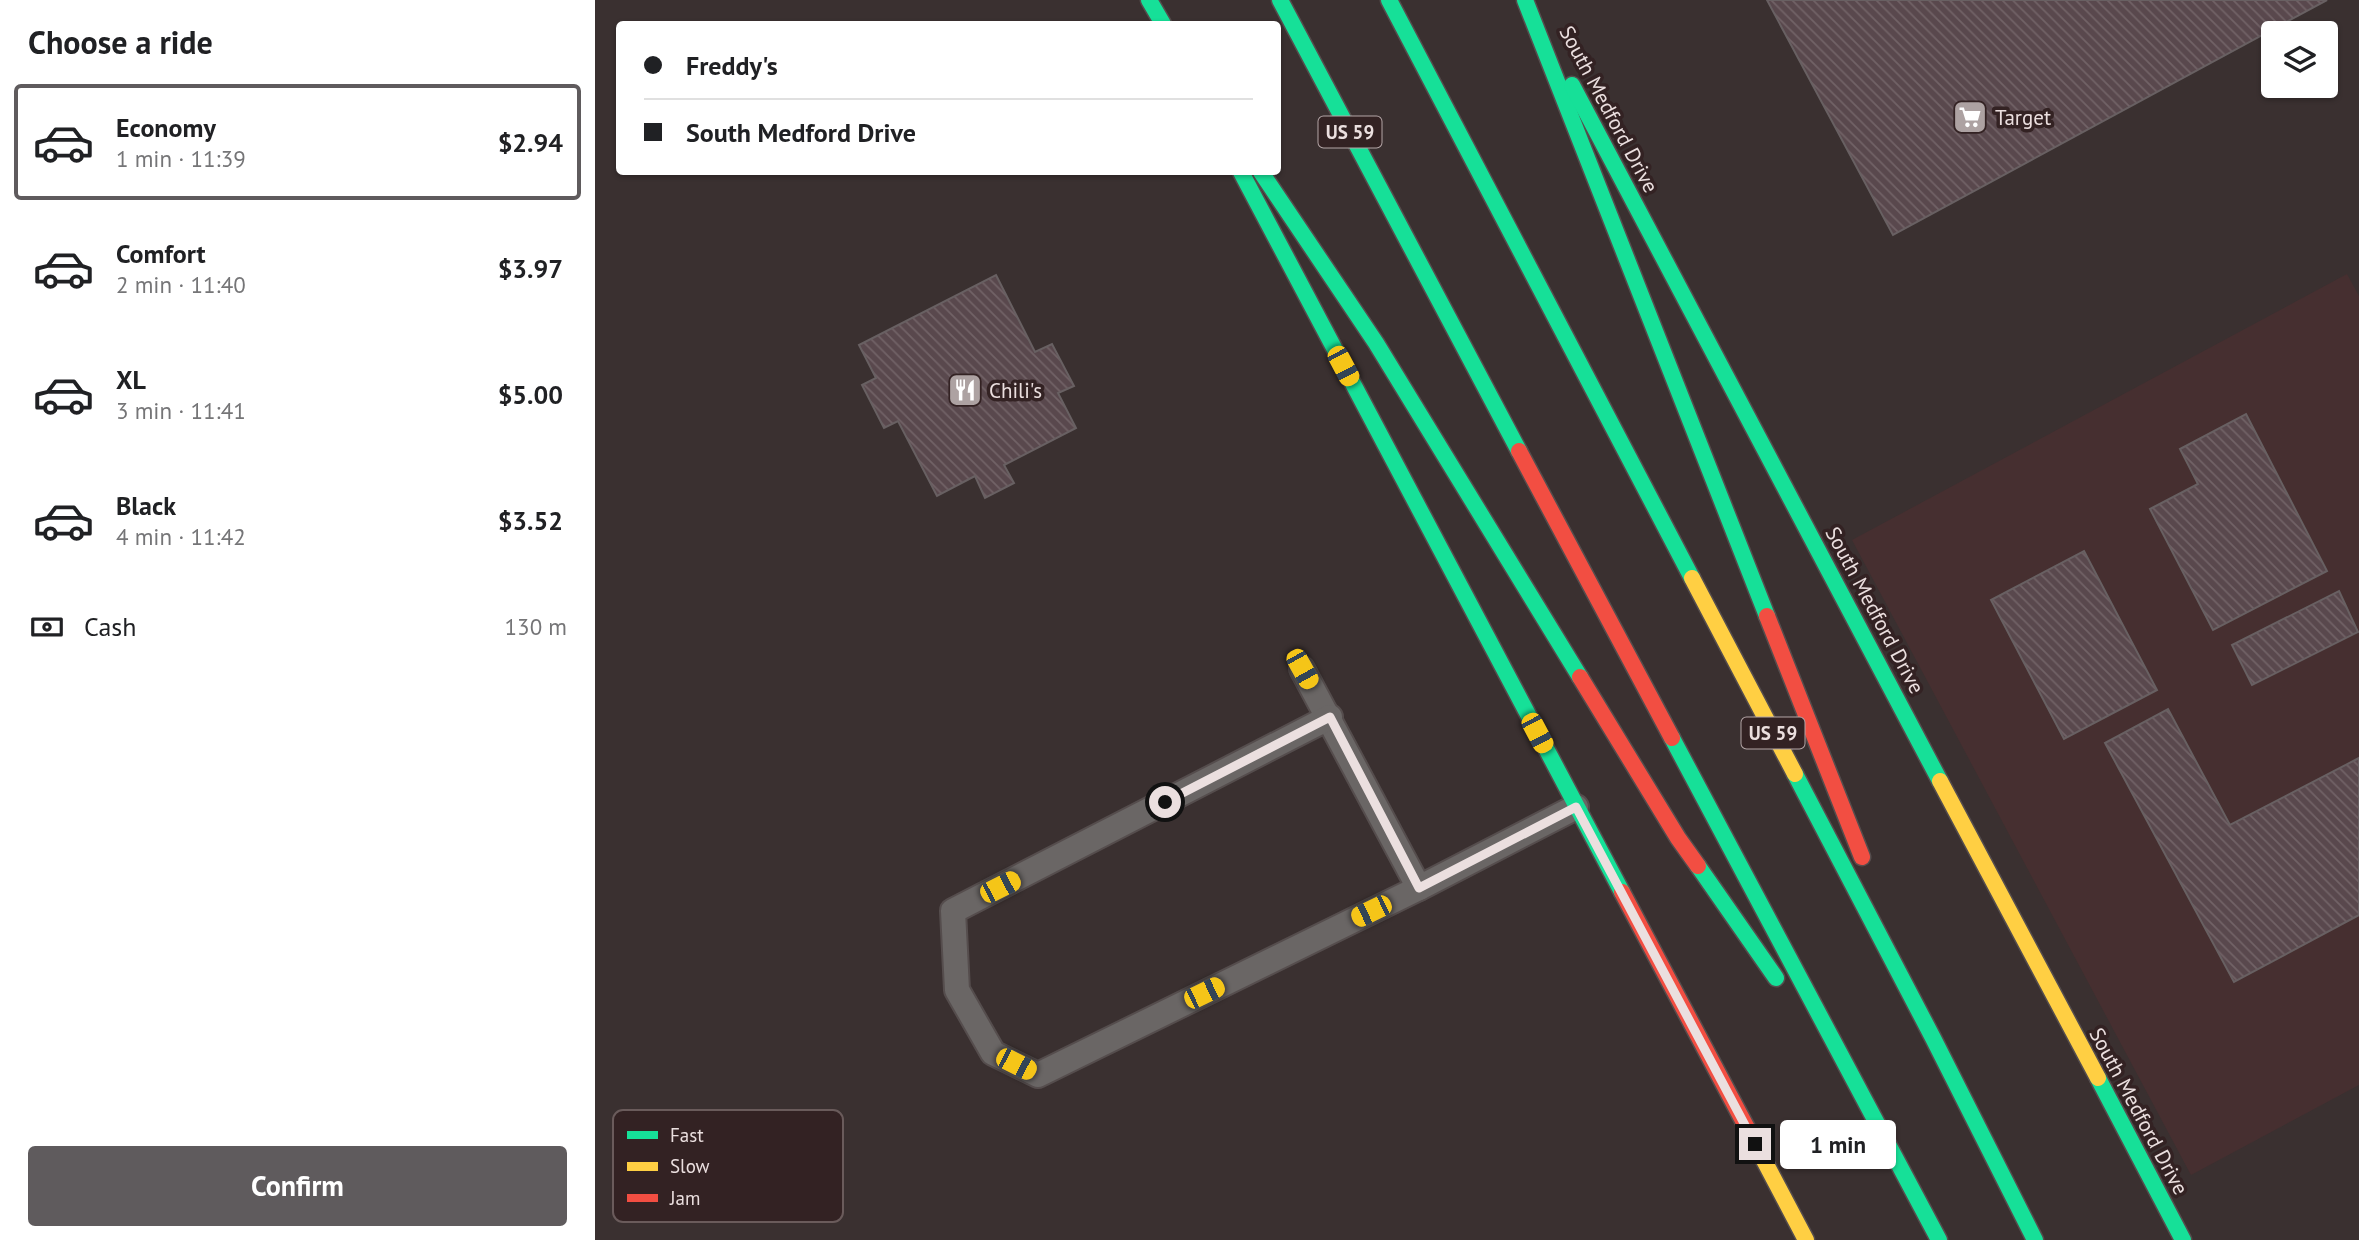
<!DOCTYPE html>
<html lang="en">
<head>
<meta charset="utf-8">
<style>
	:root { --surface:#fff; --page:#f2f2f2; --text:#202124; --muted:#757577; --line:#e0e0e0; --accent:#5f5b5d }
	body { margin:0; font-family:"PT Sans",sans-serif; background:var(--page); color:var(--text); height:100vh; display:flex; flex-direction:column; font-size:26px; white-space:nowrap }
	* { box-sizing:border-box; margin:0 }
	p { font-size:23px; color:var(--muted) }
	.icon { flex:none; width:38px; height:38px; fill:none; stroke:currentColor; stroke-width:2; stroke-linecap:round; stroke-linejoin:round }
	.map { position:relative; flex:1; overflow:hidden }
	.sheet { display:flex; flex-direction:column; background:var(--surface); width:595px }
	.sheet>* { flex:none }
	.hud { position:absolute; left:21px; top:21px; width:665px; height:154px; border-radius:7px; box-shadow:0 2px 5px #0004; display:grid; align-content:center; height:154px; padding:0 28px; background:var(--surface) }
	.controls { position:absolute; left:1666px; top:21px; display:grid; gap:14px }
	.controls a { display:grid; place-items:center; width:77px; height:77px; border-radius:7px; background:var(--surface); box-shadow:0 2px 5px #0004; font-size:35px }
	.end { position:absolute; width:32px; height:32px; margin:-16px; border:9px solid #ebdfdf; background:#111; box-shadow:0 0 0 4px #111 }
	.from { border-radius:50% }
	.bubble { position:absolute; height:49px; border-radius:7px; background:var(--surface); box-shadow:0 2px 5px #0004; font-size:23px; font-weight:700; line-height:49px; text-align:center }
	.car { position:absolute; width:21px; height:42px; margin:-21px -10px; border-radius:9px; box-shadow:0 0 5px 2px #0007; background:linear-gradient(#f5c518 24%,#345 0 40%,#f5c518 0 76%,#345 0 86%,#f5c518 0) }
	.hud b { display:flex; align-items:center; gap:24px; height:66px; font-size:26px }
	.hud b+b { border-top:2px solid var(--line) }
	.hud i { width:18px; height:18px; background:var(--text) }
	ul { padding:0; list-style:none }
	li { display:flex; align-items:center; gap:21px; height:116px; margin:0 14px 10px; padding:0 14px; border:4px solid transparent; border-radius:7px }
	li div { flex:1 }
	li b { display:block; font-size:26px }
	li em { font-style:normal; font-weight:700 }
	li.selected { border-color:var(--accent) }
	li>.icon { width:63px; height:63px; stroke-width:1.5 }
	h2 { padding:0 28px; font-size:32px; line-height:84px }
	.pay { display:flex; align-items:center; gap:18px; height:77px; padding:0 28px; font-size:26px }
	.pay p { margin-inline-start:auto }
	.action { display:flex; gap:14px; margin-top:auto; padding:14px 28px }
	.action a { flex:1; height:80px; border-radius:7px; background:var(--accent); color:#fff; font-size:28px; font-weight:700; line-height:80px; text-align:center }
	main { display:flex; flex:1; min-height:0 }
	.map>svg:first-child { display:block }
	.built { fill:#462f30 }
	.building { fill:url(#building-back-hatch); stroke:#686062; stroke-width:2 }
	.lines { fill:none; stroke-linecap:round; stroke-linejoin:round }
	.lane-casing { stroke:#554d4d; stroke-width:28 }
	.fast-casing { stroke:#554d4d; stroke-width:19 }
	.slow-casing { stroke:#554d4d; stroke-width:19 }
	.jam-casing { stroke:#554d4d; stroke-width:19 }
	.lane { stroke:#6a6665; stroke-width:24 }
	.fast { stroke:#16e098; stroke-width:16 }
	.slow { stroke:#ffcf43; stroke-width:16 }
	.jam { stroke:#f24e42; stroke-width:16 }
	.route { stroke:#ebdfdf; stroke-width:9 }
	.labels { text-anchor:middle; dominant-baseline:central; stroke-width:7; stroke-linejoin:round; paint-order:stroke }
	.shield { fill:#332223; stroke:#b4a6a7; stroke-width:2 }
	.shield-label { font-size:19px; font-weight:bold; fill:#ebdfdf }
	.street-label { font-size:21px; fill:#ebdfdf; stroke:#332223 }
	.poi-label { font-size:21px; fill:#ebdfdf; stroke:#332223; text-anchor:start }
	.key { fill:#332223; stroke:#6a5b5b; stroke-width:2 }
	.key-label { font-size:19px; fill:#ebdfdf }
</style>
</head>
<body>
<main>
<section class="sheet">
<h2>Choose a ride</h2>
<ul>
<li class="selected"><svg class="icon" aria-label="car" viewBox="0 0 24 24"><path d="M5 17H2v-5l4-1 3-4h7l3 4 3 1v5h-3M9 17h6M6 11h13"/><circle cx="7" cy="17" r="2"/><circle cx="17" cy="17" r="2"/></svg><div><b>Economy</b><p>1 min · 11:39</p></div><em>$2.94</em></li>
<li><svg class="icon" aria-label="car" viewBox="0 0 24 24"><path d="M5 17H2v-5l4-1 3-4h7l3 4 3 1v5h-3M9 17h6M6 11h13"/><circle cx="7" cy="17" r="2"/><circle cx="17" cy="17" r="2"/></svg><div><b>Comfort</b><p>2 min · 11:40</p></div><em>$3.97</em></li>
<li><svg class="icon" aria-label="car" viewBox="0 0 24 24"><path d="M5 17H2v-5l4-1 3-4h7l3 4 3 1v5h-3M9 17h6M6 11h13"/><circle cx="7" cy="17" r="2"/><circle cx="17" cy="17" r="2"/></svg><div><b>XL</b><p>3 min · 11:41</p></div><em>$5.00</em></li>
<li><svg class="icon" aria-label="car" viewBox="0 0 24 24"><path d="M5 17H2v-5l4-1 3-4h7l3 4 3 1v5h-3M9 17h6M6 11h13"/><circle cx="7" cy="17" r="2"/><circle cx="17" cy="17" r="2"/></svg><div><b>Black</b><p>4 min · 11:42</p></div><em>$3.52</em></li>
</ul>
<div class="pay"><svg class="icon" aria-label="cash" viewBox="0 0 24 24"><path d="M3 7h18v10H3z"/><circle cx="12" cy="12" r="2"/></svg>Cash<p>130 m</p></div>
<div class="action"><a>Confirm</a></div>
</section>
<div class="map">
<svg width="1764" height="1240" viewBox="0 0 1764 1240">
	<defs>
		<pattern id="building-back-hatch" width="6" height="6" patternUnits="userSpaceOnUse" patternTransform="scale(1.75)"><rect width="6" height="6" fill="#59484d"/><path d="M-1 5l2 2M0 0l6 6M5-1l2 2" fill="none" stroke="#716266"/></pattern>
	</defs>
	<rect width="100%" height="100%" fill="#3a3030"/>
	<polygon class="built" points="1752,274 1764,296 1764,1085 1596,1175 1257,540"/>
	<g class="building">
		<polygon points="1172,0 1732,0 1298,235"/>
		<polygon points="401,275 440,352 457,344 479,386 463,393 481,428 409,465 419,483 390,498 380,476 342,496 303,421 289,428 267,385 281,378 264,345"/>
		<polygon points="1651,414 1732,571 1618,630 1555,509 1603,484 1585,449"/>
		<polygon points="1489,551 1562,690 1469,739 1396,600"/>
		<polygon points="1744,591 1763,632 1657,685 1637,645"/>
		<polygon points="1573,709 1635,825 1764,758 1764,915 1639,982 1510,743"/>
	</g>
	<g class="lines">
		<g class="lane-casing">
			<g id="lane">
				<polyline points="707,669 824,888 981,807"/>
				<polyline points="735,717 358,911 362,990 398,1053 443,1075 824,888"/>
			</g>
		</g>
		<g class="fast-casing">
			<g id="fast">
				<polyline points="554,0 568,24"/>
				<polyline points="685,0 924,451"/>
				<polyline points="794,0 1097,578"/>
				<polyline points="930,0 1172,616"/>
				<polyline points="977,85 1345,781"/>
				<polyline points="646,172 1027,892"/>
				<polyline points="666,172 781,343 985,677"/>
				<polyline points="1077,738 1344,1240"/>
				<polyline points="1200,774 1338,1038 1440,1240"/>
				<polyline points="1103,866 1181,978"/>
				<polyline points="1503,1078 1588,1240"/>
			</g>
		</g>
		<g class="slow-casing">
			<g id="slow">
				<polyline points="1097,578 1200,774"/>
				<polyline points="1345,781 1503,1078"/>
				<polyline points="1153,1130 1211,1240"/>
			</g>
		</g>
		<g class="jam-casing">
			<g id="jam">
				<polyline points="924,451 1077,738"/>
				<polyline points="1172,616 1267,857"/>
				<polyline points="985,677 1083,838 1103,866"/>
				<polyline points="1027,892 1153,1130"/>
			</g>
		</g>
		<use href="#lane" class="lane"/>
		<use href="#fast" class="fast"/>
		<use href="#slow" class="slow"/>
		<use href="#jam" class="jam"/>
	</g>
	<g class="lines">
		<polyline class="route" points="570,802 735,717 824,888 981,807 1160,1144"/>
	</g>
	<defs>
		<g id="supermarket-square" transform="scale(1.75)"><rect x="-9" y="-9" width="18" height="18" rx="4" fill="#ada2a2" stroke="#332223"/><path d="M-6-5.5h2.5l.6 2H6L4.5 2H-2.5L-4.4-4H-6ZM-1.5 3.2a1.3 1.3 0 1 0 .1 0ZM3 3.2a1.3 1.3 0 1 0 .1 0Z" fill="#fff"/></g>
		<g id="restaurant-square" transform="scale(1.75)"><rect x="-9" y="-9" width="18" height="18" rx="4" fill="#ada2a2" stroke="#332223"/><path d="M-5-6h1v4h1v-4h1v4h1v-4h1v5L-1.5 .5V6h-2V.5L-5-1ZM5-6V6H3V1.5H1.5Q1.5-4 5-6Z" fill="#fff"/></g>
	</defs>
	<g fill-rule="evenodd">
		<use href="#supermarket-square" x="1375" y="117"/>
		<use href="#restaurant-square" x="370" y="390"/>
	</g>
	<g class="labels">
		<g class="shield">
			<rect x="723.5" y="116.5" width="63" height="31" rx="5"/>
			<rect x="1146.5" y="717.5" width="63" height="31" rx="5"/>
		</g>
		<g class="shield-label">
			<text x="755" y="132">US 59</text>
			<text x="1178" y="733">US 59</text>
		</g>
		<g class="street-label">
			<text transform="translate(1014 109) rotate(62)">South Medford Drive</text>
			<text transform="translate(1280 610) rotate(62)">South Medford Drive</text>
			<text transform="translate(1544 1111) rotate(62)">South Medford Drive</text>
		</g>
		<g class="poi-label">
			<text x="1400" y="117">Target</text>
			<text x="394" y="390">Chili's</text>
		</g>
	</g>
	<rect x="18" y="1110" width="230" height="112" rx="10" class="key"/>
	<rect x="32" y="1131" width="31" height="8" fill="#16e098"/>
	<rect x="32" y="1162" width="31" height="9" fill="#ffcf43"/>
	<rect x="32" y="1194" width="31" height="8" fill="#f24e42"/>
	<g class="key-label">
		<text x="75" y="1142">Fast</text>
		<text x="75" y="1173">Slow</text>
		<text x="75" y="1205">Jam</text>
	</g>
</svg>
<div class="controls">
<a><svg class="icon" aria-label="layers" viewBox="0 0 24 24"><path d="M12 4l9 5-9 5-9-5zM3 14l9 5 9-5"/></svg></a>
</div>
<i class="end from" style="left:570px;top:802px"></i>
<i class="end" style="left:1160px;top:1144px"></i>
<div class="bubble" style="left:1185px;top:1120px;width:116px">1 min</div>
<i class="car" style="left:748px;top:366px;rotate:152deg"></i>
<i class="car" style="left:707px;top:669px;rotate:151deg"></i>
<i class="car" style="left:942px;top:733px;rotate:152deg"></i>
<i class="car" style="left:405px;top:887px;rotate:63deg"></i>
<i class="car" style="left:776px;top:911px;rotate:244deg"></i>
<i class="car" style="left:609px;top:993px;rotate:64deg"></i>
<i class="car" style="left:421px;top:1064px;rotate:117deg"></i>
<div class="hud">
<b><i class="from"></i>Freddy's</b>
<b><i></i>South Medford Drive</b>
</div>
</div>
</main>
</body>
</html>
